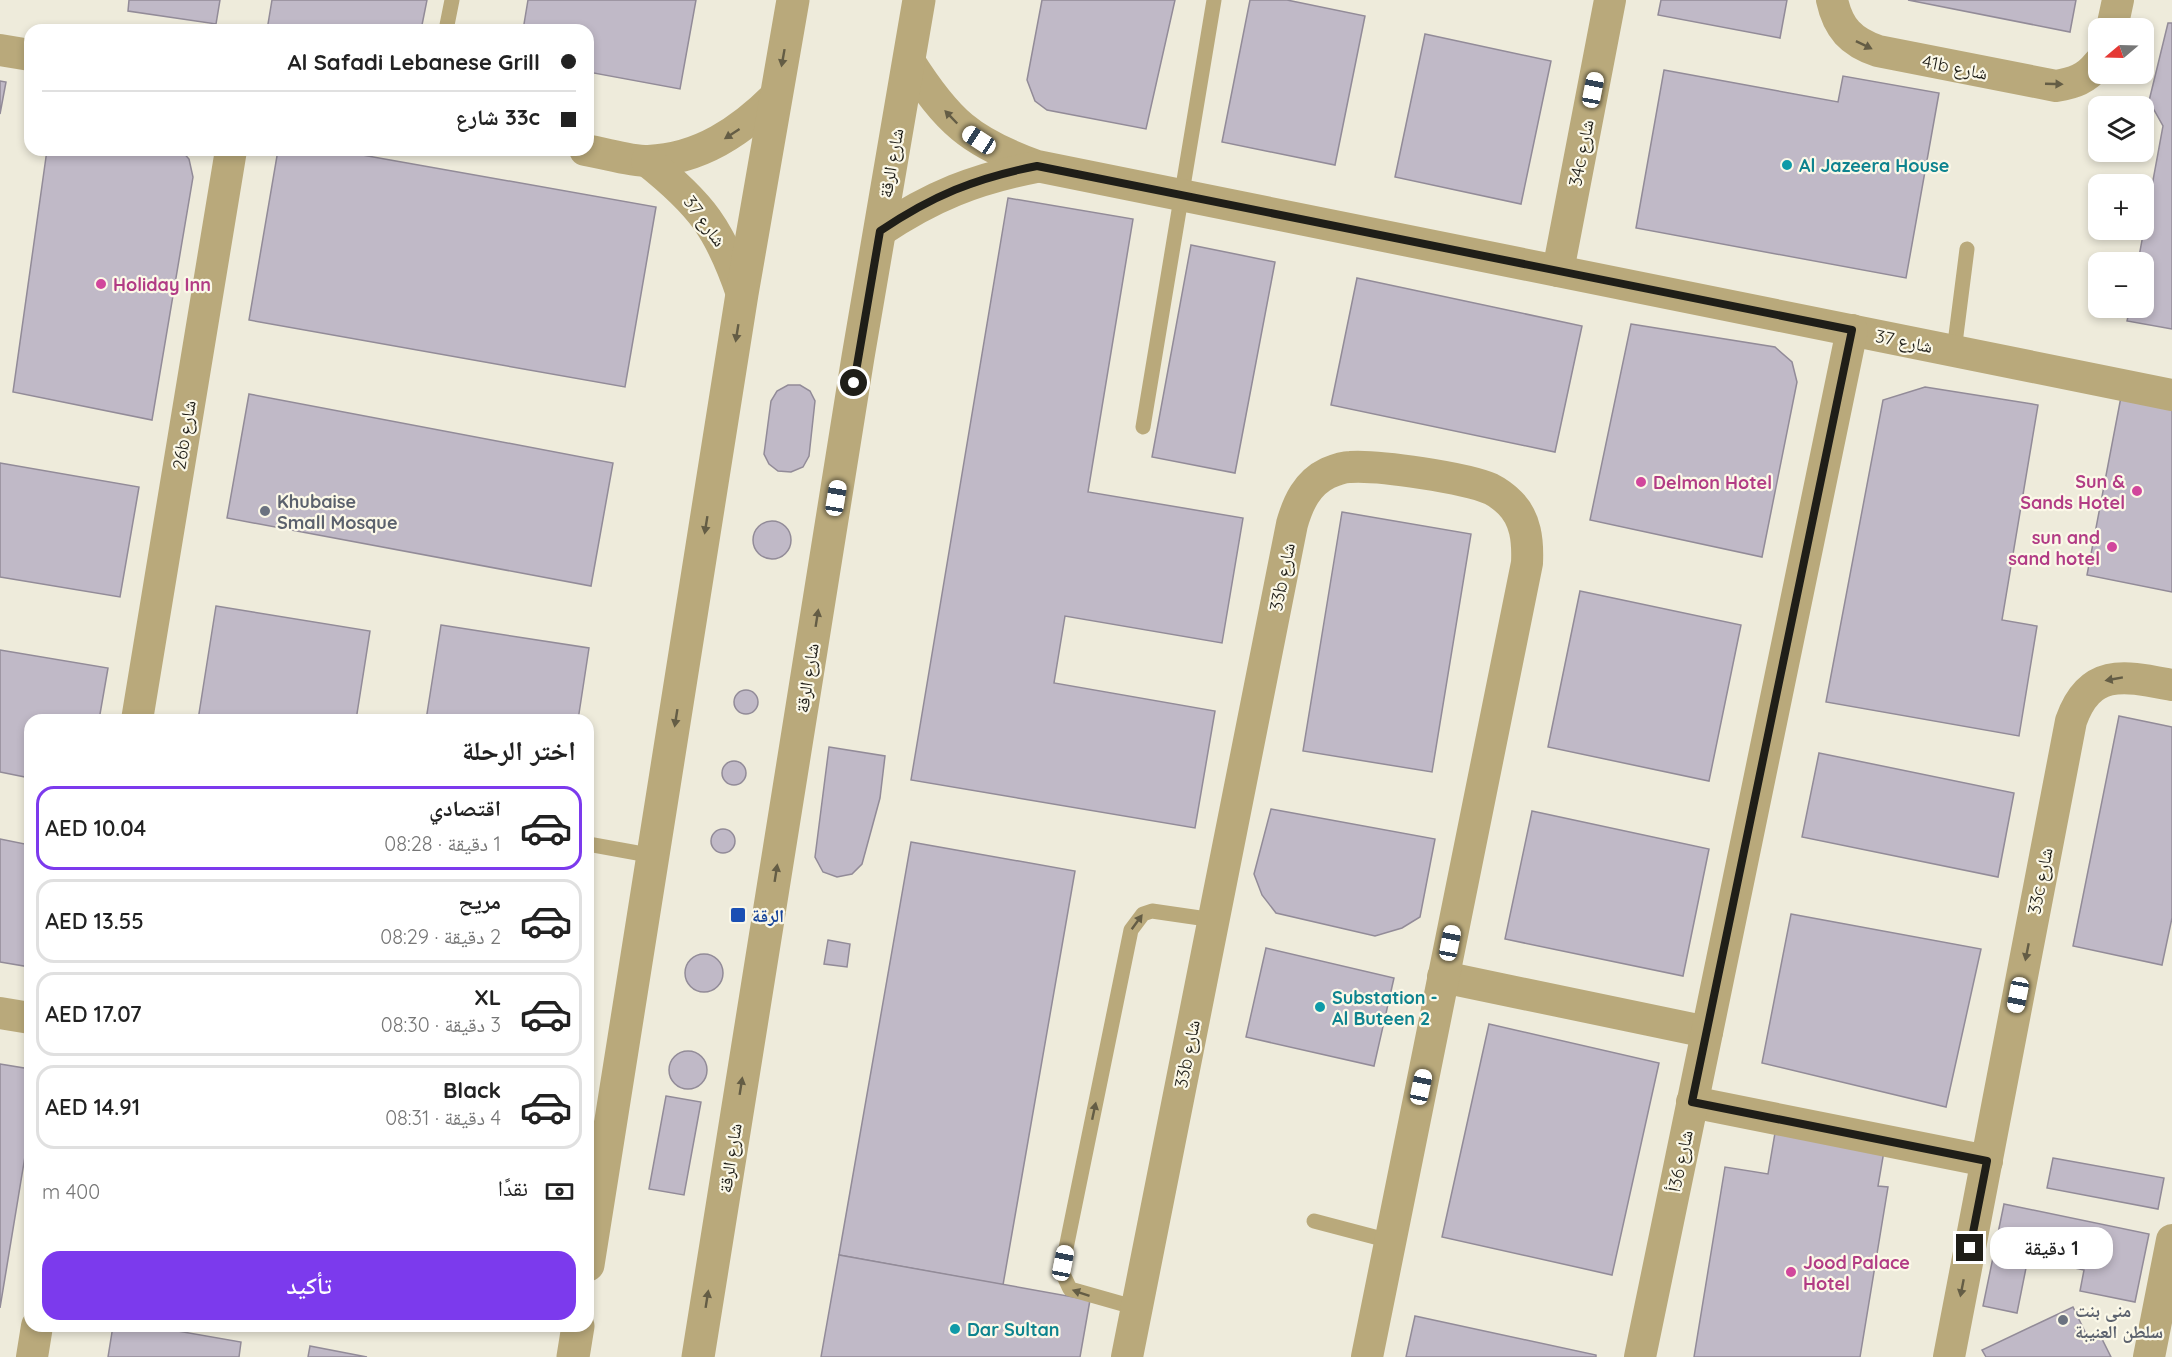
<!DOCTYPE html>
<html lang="ar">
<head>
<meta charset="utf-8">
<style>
	:root { --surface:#fff; --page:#f6f6f6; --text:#222; --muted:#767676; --line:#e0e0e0; --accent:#7c3aed }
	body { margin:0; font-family:Quicksand,"Noto Naskh Arabic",sans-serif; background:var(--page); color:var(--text); direction:rtl; height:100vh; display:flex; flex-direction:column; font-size:22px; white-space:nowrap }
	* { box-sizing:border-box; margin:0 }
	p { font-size:20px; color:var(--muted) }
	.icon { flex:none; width:33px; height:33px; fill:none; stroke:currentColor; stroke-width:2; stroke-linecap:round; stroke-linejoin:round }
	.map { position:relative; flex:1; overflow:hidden; direction:ltr }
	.side { position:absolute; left:24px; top:714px; width:570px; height:618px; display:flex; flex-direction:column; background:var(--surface); border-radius:18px; box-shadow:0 3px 9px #0003; direction:rtl }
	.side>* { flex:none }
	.hud { position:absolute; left:24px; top:24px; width:570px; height:132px; border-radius:18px; box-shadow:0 3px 9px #0003; direction:rtl; display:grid; align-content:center; height:132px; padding:0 18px; background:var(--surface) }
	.needle { width:39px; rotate:251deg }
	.fabs { position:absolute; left:2088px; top:18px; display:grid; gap:12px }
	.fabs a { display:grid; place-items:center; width:66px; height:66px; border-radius:12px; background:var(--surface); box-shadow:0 3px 9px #0003; font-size:30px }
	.end { position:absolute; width:27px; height:27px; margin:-14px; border:8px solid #1f1e18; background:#fff; box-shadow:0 0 0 3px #fff }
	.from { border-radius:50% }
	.bubble { position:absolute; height:42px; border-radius:18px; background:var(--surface); box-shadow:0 3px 9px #0003; font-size:20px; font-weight:600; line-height:42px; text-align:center; direction:rtl }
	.car { position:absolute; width:18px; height:36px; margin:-18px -9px; border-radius:8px; box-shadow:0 0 4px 2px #0007; background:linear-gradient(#fff 24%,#345 0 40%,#fff 0 76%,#345 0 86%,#fff 0) }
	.hud b { display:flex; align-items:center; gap:21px; height:57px; font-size:22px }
	.hud b+b { border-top:2px solid var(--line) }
	.hud i { width:15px; height:15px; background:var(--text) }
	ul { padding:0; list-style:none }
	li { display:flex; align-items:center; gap:18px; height:84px; margin:0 12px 9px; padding:0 6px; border:3px solid var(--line); border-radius:18px }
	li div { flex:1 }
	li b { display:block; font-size:22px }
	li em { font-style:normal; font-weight:600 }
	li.current { border-color:var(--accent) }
	li>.icon { width:54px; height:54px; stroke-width:1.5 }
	h2 { padding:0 18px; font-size:27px; line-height:72px }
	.pay { display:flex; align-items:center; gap:15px; height:66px; padding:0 18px; font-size:22px }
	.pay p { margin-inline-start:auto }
	.action { display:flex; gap:12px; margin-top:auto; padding:12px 18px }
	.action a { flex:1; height:69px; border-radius:18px; background:var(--accent); color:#fff; font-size:24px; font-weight:600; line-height:69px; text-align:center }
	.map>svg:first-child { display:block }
	.building { fill:#c0b9c7; stroke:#928b98; stroke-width:1.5 }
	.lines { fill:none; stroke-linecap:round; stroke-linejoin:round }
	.service { stroke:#b9a97b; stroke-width:15 }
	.minor { stroke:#b9a97b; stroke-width:32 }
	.tertiary { stroke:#b9a97b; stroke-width:33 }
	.oneway { fill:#645d45 }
	.route { stroke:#1f1e18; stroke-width:8 }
	.culture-dot { fill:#0f9aa8; stroke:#fbf8e8; stroke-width:2 }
	.hotel-dot { fill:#d1479c; stroke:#fbf8e8; stroke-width:2 }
	.worship-dot { fill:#6b7280; stroke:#fbf8e8; stroke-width:2 }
	.transit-dot { fill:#1a4fb4; stroke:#fbf8e8; stroke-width:2 }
	.labels { text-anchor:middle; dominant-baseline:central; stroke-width:4.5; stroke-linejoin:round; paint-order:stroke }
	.street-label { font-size:18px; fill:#1f1e18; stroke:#fbf8e8 }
	.culture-label { font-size:18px; font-weight:bold; fill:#0d838f; stroke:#fbf8e8; text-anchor:start }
	.hotel-label { font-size:18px; font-weight:bold; fill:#b23c85; stroke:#fbf8e8; text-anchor:start }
	.worship-label { font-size:18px; font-weight:bold; fill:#5b616d; stroke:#fbf8e8; text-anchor:start }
	.transit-label { font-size:18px; font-weight:bold; fill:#164399; stroke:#fbf8e8; text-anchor:start }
</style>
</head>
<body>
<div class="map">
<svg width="2172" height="1357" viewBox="0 0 2172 1357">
	<rect width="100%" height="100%" fill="#eeebdb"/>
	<g class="building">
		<polygon points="129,0 220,0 216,24 128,11"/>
		<polygon points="272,0 427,0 421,30 267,30"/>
		<polygon points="528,0 696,0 680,89 588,72 588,30 523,30"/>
		<polygon points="1042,0 1175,0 1146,129 1047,110 1035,101 1027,80"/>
		<polygon points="1250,0 1287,0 1365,16 1335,165 1222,142"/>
		<polygon points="1661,0 1787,0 1780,38 1658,15"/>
		<polygon points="1908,0 2076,0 2070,32"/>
		<polygon points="2168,23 2172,23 2172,329 2127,321 2130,308 2144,308 2144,262 2138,262 2163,126 2149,101"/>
		<polygon points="1425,34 1551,61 1521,204 1395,177"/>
		<polygon points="1664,70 1838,102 1843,76 1939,93 1906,278 1636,228"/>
		<polygon points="0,81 6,82 0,114"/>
		<polygon points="47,150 181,150 189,159 193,177 152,420 13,392"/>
		<polygon points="278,150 334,150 656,207 625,387 249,320"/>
		<polygon points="1008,198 1133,219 1088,492 1243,518 1222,643 1065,616 1054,683 1215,711 1195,828 911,780"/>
		<polygon points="1191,245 1275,262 1235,473 1152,457"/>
		<polygon points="1357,278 1582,326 1555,452 1331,405"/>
		<polygon points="1631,324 1775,347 1792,362 1797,382 1762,557 1590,520"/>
		<polygon points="788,385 800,385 810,391 815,401 809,456 803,467 791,472 778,471 769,464 764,454 771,401 777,391"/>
		<polygon points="1925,387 2038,405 2002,620 2037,626 2019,736 1826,702 1883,400"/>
		<polygon points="249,394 613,463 591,586 227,518"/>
		<polygon points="2121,397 2172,407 2172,592 2087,575"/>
		<polygon points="0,463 139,487 120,597 0,577"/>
		<polygon points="1342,512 1471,534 1432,772 1303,751"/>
		<circle cx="772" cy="540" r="19"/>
		<polygon points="1580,591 1741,625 1709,781 1548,747"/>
		<polygon points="216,606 370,631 356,720 198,720"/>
		<polygon points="441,625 589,648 578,720 426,720"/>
		<polygon points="0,650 108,668 99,720 30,720 30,778 0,772"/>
		<circle cx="746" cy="702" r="12"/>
		<polygon points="2119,716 2172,727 2172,918 2162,965 2073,946"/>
		<polygon points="829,747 885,756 880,798 862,864 852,874 837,877 823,872 815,857"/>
		<polygon points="1819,753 2014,793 1998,877 1802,837"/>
		<circle cx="734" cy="773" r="12"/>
		<polygon points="1271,809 1435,839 1420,917 1402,928 1375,936 1276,913 1262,895 1254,874"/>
		<polygon points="1532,811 1709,849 1683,976 1505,939"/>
		<circle cx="723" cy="841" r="12"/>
		<polygon points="0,839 30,845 30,967 0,962"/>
		<polygon points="911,842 1075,871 1003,1285 839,1255"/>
		<polygon points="1791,914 1981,949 1946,1107 1762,1063"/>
		<polygon points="828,940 850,944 847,967 824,964"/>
		<polygon points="1266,948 1394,978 1374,1066 1246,1037"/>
		<circle cx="704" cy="973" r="19"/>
		<polygon points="1489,1024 1659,1063 1612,1275 1442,1237"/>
		<circle cx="688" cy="1070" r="19"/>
		<polygon points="0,1064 30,1069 30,1126 0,1308"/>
		<polygon points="666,1096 701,1102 684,1195 649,1189"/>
		<polygon points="1775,1133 1884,1151 1878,1186 1888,1187 1860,1357 1694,1357 1725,1167 1768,1174"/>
		<polygon points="2053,1158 2164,1178 2158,1209 2047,1188"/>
		<polygon points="2004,1204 2149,1234 2135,1302 2080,1291 2084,1270 2028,1258 2017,1313 1983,1306"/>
		<polygon points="839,1255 1090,1300 1080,1357 821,1357"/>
		<polygon points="2073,1307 2088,1338 2099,1333 2111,1357 1986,1357 1982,1350"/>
		<polygon points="1415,1316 1596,1355 1596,1357 1406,1357"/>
		<polygon points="113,1326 149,1326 241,1342 239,1357 108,1357"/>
		<polygon points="310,1346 367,1357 308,1357"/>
	</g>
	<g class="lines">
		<g class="service">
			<polyline points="446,30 452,0"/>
			<polyline points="1954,351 1967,249"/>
			<polyline points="1143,427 1214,0"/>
			<polyline points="588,844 654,856"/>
			<polyline points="588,1127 609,1131"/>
			<polyline points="1314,1221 1390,1241"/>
			<polyline points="1137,1308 1070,1289 1062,1272 1063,1263 1131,930 1143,914 1152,911 1214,920"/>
		</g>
		<g class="minor">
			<path d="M 1832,0 C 1838,28 1851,42 1878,51 L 2056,86 C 2074,83 2086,79 2098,64"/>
			<polyline points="2112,28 2118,0"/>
			<polyline points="0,50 30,55"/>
			<path d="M 909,61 C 947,121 970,142 1037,166 L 2172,395"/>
			<path d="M 585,150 C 605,153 628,161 648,161 C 700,159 741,131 776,96"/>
			<path d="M 647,161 C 701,204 720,229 742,294"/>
			<path d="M 880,231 C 932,196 975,179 1036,167"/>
			<polyline points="1558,271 1610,0"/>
			<polyline points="137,720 231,150"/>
			<polyline points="1443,977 1707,1032"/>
			<polyline points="0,1013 30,1018"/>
			<polyline points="1692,1102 1987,1161"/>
			<polyline points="32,1357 37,1326"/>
			<path d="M 1127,1357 L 1292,524 C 1298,503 1307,483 1328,473 C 1335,470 1343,467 1350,467 C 1379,465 1466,478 1491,489 C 1497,492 1505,498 1510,503 C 1526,519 1528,541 1527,563 L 1367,1357"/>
			<polyline points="1640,1357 1852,330"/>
			<path d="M 1949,1357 L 2071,721 C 2090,667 2125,676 2172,685"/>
			<polyline points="2149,1357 2172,1240"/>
		</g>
		<g class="tertiary">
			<polyline points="588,1265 742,294 793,0"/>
			<polyline points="573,1357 578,1326"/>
			<polyline points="698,1357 858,357 919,0"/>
		</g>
	</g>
	<defs><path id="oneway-solid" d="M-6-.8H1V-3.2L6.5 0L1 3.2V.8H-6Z" transform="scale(1.5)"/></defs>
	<g class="oneway">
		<use href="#oneway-solid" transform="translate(1864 45) rotate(26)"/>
		<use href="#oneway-solid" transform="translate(783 58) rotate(100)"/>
		<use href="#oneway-solid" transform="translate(2054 84) rotate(2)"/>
		<use href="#oneway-solid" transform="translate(951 117) rotate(-134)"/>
		<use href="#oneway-solid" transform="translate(732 134) rotate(147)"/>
		<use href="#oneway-solid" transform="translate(737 333) rotate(99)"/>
		<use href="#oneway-solid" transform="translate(706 525) rotate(99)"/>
		<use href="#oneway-solid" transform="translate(817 618) rotate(-81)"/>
		<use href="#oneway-solid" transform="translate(2114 679) rotate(170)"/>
		<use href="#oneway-solid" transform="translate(676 718) rotate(99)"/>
		<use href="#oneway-solid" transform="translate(776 873) rotate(-81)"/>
		<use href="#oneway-solid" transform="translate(1137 922) rotate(-54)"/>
		<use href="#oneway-solid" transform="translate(2027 952) rotate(101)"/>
		<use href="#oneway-solid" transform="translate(741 1086) rotate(-81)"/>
		<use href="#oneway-solid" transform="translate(1094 1111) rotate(-78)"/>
		<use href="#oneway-solid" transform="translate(1962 1288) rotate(101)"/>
		<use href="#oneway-solid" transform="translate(1081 1293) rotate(-161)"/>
		<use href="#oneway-solid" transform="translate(707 1299) rotate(-81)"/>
	</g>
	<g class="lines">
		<path class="route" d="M 854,383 L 880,231 C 932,196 975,178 1037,166 L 1852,330 L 1692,1102 L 1987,1161 L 1970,1248"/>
	</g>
	<g class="culture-dot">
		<circle cx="1787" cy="165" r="6"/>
		<circle cx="1320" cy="1007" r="6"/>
		<circle cx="955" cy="1329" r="6"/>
	</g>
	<g class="hotel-dot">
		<circle cx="101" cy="284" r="6"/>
		<circle cx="1641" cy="482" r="6"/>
		<circle cx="2137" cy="491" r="6"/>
		<circle cx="2112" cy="547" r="6"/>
		<circle cx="1791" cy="1272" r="6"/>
	</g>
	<g class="worship-dot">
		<circle cx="265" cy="511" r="6"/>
		<circle cx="2063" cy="1320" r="6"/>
	</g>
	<rect class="transit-dot" x="730" y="907" width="16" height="16" rx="3"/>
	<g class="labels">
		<g class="street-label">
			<text transform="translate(1955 67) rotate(11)">41b شارع</text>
			<text transform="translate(1581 153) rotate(-79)">34c شارع</text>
			<text transform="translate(891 163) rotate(-80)">شارع الرقة</text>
			<text transform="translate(705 221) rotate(54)">شارع 37</text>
			<text transform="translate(1904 341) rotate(11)">شارع 37</text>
			<text transform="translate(184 435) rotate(-81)">26b شارع</text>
			<text transform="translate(1282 577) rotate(-79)">33b شارع</text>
			<text transform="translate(807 678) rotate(-81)">شارع الرقة</text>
			<text transform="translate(2040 881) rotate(-79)">33c شارع</text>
			<text transform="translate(1187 1054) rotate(-79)">33b شارع</text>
			<text transform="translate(730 1158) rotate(-81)">شارع الرقة</text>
			<text transform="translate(1680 1161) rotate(-78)">شارع 36أ</text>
		</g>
		<g class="culture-label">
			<text x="1799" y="165">Al Jazeera House</text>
			<text x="1332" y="997">Substation -<tspan x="1332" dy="21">Al Buteen 2</tspan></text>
			<text x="967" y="1329">Dar Sultan</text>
		</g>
		<g class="hotel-label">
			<text x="113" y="284">Holiday Inn</text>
			<text x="2125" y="481" text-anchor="end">Sun &amp;<tspan x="2125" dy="21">Sands Hotel</tspan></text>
			<text x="1653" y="482">Delmon Hotel</text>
			<text x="2100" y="537" text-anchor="end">sun and<tspan x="2100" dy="21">sand hotel</tspan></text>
			<text x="1803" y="1262">Jood Palace<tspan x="1803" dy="21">Hotel</tspan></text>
		</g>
		<g class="worship-label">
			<text x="277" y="501">Khubaise<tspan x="277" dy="21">Small Mosque</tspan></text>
			<text x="2075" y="1310">منى بنت<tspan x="2075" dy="21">سلطن العنيبة</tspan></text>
		</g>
		<g class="transit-label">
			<text x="752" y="915">الرقة</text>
		</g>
	</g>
</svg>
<div class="fabs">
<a><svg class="needle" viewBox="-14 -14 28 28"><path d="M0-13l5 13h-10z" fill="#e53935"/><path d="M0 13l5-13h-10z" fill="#767676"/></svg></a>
<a><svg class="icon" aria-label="layers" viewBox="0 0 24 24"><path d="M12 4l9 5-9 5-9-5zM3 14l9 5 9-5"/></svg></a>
<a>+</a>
<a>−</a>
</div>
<i class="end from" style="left:854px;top:383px"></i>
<i class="end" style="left:1970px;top:1248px"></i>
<div class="bubble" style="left:1990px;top:1227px;width:123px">1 دقيقة</div>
<i class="car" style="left:1593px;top:90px;rotate:11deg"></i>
<i class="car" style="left:979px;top:140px;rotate:303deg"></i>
<i class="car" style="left:836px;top:498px;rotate:9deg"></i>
<i class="car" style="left:1450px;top:943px;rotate:11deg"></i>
<i class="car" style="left:2018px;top:995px;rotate:191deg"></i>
<i class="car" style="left:1421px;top:1087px;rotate:12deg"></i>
<i class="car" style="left:1063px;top:1263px;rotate:11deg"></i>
<div class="hud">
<b><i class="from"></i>Al Safadi Lebanese Grill</b>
<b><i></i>33c شارع</b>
</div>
<section class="side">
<h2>اختر الرحلة</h2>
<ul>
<li class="current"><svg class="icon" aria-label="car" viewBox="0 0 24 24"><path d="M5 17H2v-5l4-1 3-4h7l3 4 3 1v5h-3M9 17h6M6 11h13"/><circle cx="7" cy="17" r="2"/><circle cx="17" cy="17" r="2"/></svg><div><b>اقتصادي</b><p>1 دقيقة · 08:28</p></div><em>AED 10.04</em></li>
<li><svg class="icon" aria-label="car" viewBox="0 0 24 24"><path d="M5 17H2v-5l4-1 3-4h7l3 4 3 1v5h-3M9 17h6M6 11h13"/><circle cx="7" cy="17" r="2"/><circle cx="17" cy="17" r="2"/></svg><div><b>مريح</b><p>2 دقيقة · 08:29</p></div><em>AED 13.55</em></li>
<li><svg class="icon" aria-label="car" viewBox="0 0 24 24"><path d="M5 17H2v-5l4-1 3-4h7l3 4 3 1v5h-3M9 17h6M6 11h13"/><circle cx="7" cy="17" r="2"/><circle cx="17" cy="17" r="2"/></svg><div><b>XL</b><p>3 دقيقة · 08:30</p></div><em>AED 17.07</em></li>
<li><svg class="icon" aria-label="car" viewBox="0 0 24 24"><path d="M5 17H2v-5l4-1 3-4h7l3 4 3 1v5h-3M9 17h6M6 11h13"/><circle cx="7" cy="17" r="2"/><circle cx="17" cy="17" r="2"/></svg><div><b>Black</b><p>4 دقيقة · 08:31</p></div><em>AED 14.91</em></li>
</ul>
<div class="pay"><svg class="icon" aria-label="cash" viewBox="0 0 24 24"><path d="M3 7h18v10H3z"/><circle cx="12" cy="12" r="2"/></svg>نقدًا<p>400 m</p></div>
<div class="action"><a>تأكيد</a></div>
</section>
</div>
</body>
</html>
